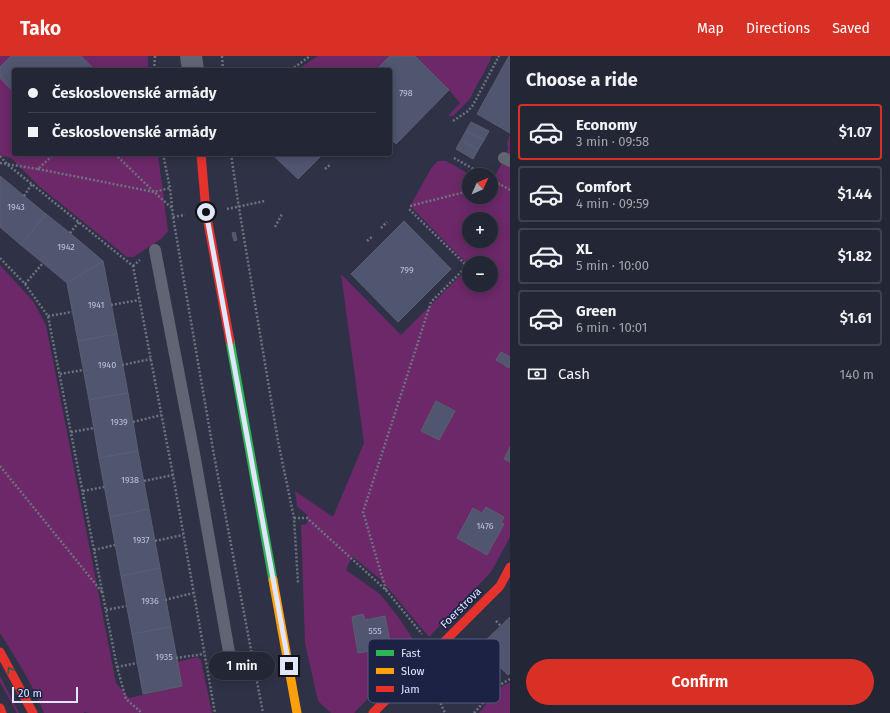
<!DOCTYPE html>
<html lang="en">
<head>
<meta charset="utf-8">
<style>
	:root { --surface:#232634; --page:#2b2e3c; --text:#f1f3f6; --muted:#a3a5ac; --line:#40434f; --accent:#d93025 }
	body { margin:0; font-family:"Fira Sans",sans-serif; background:var(--page); color:var(--text); height:100vh; display:flex; flex-direction:column; font-size:15px; white-space:nowrap }
	* { box-sizing:border-box; margin:0 }
	p { font-size:13px; color:var(--muted) }
	.icon { flex:none; width:22px; height:22px; fill:none; stroke:currentColor; stroke-width:2; stroke-linecap:round; stroke-linejoin:round }
	.map { position:relative; flex:1; overflow:hidden }
	.sheet { display:flex; flex-direction:column; background:var(--surface); width:380px }
	.sheet>* { flex:none }
	.hud { position:absolute; left:12px; top:12px; width:380px; height:88px; border-radius:4px; box-shadow:0 2px 10px #0003,0 0 0 1px var(--line); display:grid; align-content:center; height:88px; padding:0 16px; background:var(--surface) }
	.needle { width:26px; rotate:45deg }
	.tools { position:absolute; left:462px; top:112px; display:grid; gap:8px }
	.tools a { display:grid; place-items:center; width:36px; height:36px; border-radius:50%; background:var(--surface); box-shadow:0 2px 10px #0003,0 0 0 1px var(--line); font-size:20px }
	.scale { position:absolute; left:12px; bottom:10px; width:66px; box-sizing:border-box; padding-left:4px; border:2px solid #dfe6fd; border-top:0; font-size:11px; line-height:14px; white-space:nowrap; color:#dfe6fd; -webkit-text-stroke:3px #1b2244; paint-order:stroke }
	.end { position:absolute; width:18px; height:18px; margin:-9px; border:5px solid #dfe6fd; background:#111; box-shadow:0 0 0 2px #111 }
	.from { border-radius:50% }
	.bubble { position:absolute; height:28px; border-radius:14px; background:var(--surface); box-shadow:0 2px 10px #0003,0 0 0 1px var(--line); font-size:13px; font-weight:600; line-height:28px; text-align:center }
	.hud b { display:flex; align-items:center; gap:14px; height:38px; font-size:15px }
	.hud b+b { border-top:1px solid var(--line) }
	.hud i { width:10px; height:10px; background:var(--text) }
	ul { padding:0; list-style:none }
	li { display:flex; align-items:center; gap:12px; height:56px; margin:0 8px 6px; padding:0 8px; border:2px solid var(--line); border-radius:4px }
	li div { flex:1 }
	li b { display:block; font-size:15px }
	li em { font-style:normal; font-weight:600 }
	li.current { border-color:var(--accent) }
	li>.icon { width:36px; height:36px; stroke-width:1.5 }
	h2 { padding:0 16px; font-size:18px; line-height:48px }
	.pay { display:flex; align-items:center; gap:10px; height:44px; padding:0 16px; font-size:15px }
	.pay p { margin-inline-start:auto }
	.primary-button { display:flex; gap:8px; margin-top:auto; padding:8px 16px }
	.primary-button a { flex:1; height:46px; border-radius:24px; background:var(--accent); color:#fff; font-size:16px; font-weight:600; line-height:46px; text-align:center }
	header { display:flex; align-items:center; gap:24px; box-sizing:border-box; height:56px; padding:0 20px; background:var(--accent); color:#fff }
	header strong { font-size:19px }
	nav { display:flex; gap:22px; margin-inline-start:auto; font-size:14px }
	main { display:flex; flex:1; min-height:0 }
	.map>svg:first-child { display:block }
	.green { fill:#6c2868; fill-rule:evenodd }
	.building { fill:#505570; stroke:#5c5f70 }
	.lines { fill:none; stroke-linecap:round; stroke-linejoin:round }
	.path { stroke:#6e717e; stroke-width:2.5; stroke-dasharray:2 2; stroke-linecap:butt }
	.lane { stroke:#606473; stroke-width:12 }
	.street { stroke:#606473; stroke-width:22 }
	.fast { stroke:#30b455; stroke-width:9 }
	.slow { stroke:#ff9f0a; stroke-width:9 }
	.jam { stroke:#e5322d; stroke-width:9 }
	.oneway { stroke:#235c4b }
	.route { stroke:#dfe6fd; stroke-width:5 }
	.labels { text-anchor:middle; dominant-baseline:central; stroke-width:3.5; stroke-linejoin:round; paint-order:stroke }
	.number-label { font-size:9px; fill:#bbc2da }
	.street-label { font-size:11px; fill:#dfe6fd; stroke:#1b2244 }
	.key { fill:#1b2244; stroke:#565d7c; stroke-width:1 }
	.key-label { font-size:11px; fill:#dfe6fd }
</style>
</head>
<body>
<header>
<strong>Tako</strong>
<nav><a>Map</a><a>Directions</a><a>Saved</a></nav>
</header>
<main>
<div class="map">
<svg width="510" height="657" viewBox="0 0 510 657">
	<rect width="100%" height="100%" fill="#2f3246"/>
	<g class="green">
		<polygon points="0,0 148,0 148,14 14,14 14,98 158,98 168,175 161,183 133,201 127,201 40,131 11,102 0,99"/>
		<polygon points="318,0 390,0 376,14 300,14 301,11"/>
		<polygon points="415,0 491,0 490,5 469,44 453,60 448,60 460,47 449,34"/>
		<path d="M 510,78 L 510,481 L 491,516 L 429,581 L 381,524 L 352,500 L 346,514 L 380,538 L 399,562 L 418,591 L 354,657 L 331,657 L 318,645 L 305,587 L 301,469 L 307,468 L 307,459 L 297,450 L 295,435 L 333,461 L 364,387 L 341,218 L 401,279 L 469,211 L 469,229 L 491,229 L 491,207 L 469,207 L 469,210 L 410,150 L 432,111 L 438,105 L 446,105 L 471,119 L 469,119 L 469,141 L 491,141 L 491,127 L 507,98 L 508,91 L 507,88 ZM 469,163 L 491,163 L 491,185 L 469,185 ZM 436,345 L 455,355 L 439,384 L 421,375 Z"/>
		<path d="M 0,209 L 33,245 L 46,269 L 116,627 L 129,642 L 182,630 L 177,606 L 197,601 L 201,604 L 212,657 L 89,657 L 84,656 L 84,657 L 44,657 C 33,629 16,602 0,577 Z"/>
		<polygon points="0,620 19,657 17,657 0,626"/>
		<polygon points="510,626 510,657 479,657 498,633"/>
	</g>
	<g class="building">
		<polygon points="11,0 81,0 95,14 14,14 14,36 0,22 0,11"/>
		<polygon points="390,0 415,0 449,34 396,88 390,82 390,14 376,14"/>
		<polygon points="509,0 510,0 510,77 477,58"/>
		<polygon points="471,66 489,75 484,84 466,75"/>
		<polygon points="466,75 484,84 478,94 461,84"/>
		<polygon points="461,84 478,94 473,103 456,93"/>
		<polygon points="272,98 323,98 298,123"/>
		<polygon points="0,120 46,158 21,189 0,171"/>
		<polygon points="46,158 70,177 103,205 67,227 43,207 21,189"/>
		<polygon points="404,165 451,213 398,266 351,218"/>
		<polygon points="235,176 237,184 234,185 232,177"/>
		<polygon points="103,205 117,278 78,285 67,227"/>
		<polygon points="117,278 128,337 89,344 78,285"/>
		<polygon points="501,296 510,301 509,312 496,304"/>
		<polygon points="128,337 138,395 99,402 89,344"/>
		<polygon points="436,345 455,355 439,384 421,375"/>
		<polygon points="510,391 510,406 504,403"/>
		<polygon points="138,395 149,453 110,461 99,402"/>
		<polygon points="486,451 504,461 501,467 504,468 487,499 457,482 473,452 482,457"/>
		<polygon points="149,453 160,512 121,520 110,461"/>
		<polygon points="160,512 171,571 132,578 121,520"/>
		<polygon points="363,558 365,564 385,560 391,591 358,597 352,561"/>
		<polygon points="510,561 510,617 508,619 479,591"/>
		<polygon points="171,571 182,630 143,638 132,578"/>
	</g>
	<g class="lines">
		<g class="path">
			<polyline points="222,0 223,14"/>
			<polyline points="154,14 155,0"/>
			<polyline points="291,14 310,0"/>
			<polyline points="453,65 468,55 473,49 499,0"/>
			<polyline points="115,98 154,136 172,152"/>
			<polyline points="163,98 170,132 173,161 214,399 263,657"/>
			<polyline points="231,98 239,152 278,385 294,462 298,527"/>
			<polyline points="0,100 8,109 133,210 173,419 215,657"/>
			<polyline points="454,102 484,119"/>
			<polyline points="0,107 38,113 54,98"/>
			<polyline points="38,113 154,136 170,132"/>
			<polyline points="325,113 331,108"/>
			<polyline points="491,123 510,134"/>
			<polyline points="491,130 500,128"/>
			<polyline points="24,140 32,128"/>
			<polyline points="410,150 469,135"/>
			<polyline points="227,153 265,145"/>
			<polyline points="173,161 185,159"/>
			<polyline points="275,171 282,158"/>
			<polyline points="381,172 387,166"/>
			<polyline points="70,177 79,166"/>
			<polyline points="367,185 373,180"/>
			<polyline points="0,202 25,228 48,260 117,611 126,643 142,657"/>
			<polyline points="133,210 140,204"/>
			<polyline points="25,228 43,207"/>
			<polyline points="111,249 139,244"/>
			<polyline points="48,260 72,256"/>
			<polyline points="122,309 151,303"/>
			<polyline points="60,318 83,314"/>
			<polyline points="133,366 161,359"/>
			<polyline points="71,376 94,372"/>
			<polyline points="0,410 102,536"/>
			<polyline points="144,425 173,419"/>
			<polyline points="83,435 104,431"/>
			<polyline points="294,462 307,462 386,534 422,578"/>
			<polyline points="155,485 183,479"/>
			<polyline points="94,494 115,489"/>
			<polyline points="386,534 363,456 431,246 467,210 408,152"/>
			<polyline points="165,544 193,537"/>
			<polyline points="106,554 126,550"/>
			<polyline points="496,565 501,570"/>
			<polyline points="176,602 204,598"/>
			<polyline points="117,611 137,607"/>
			<polyline points="432,629 445,657"/>
			<polyline points="474,657 498,630 510,623"/>
		</g>
		<g class="lane">
			<polyline points="504,102 510,105"/>
			<polyline points="155,194 195,403 232,613"/>
		</g>
		<polyline class="street" points="191,0 193,14"/>
		<polyline class="fast" points="230,285 273,524"/>
		<polyline class="slow" points="273,524 297,657"/>
		<g class="jam">
			<polyline points="201,98 206,156 230,285"/>
			<polyline points="0,596 33,657"/>
			<polyline points="0,652 2,657"/>
			<polyline points="373,657 500,530 510,511"/>
		</g>
	</g>
	<defs><path id="oneway-chevron" d="M-2-3.5L2.5 0L-2 3.5" fill="none" stroke-width="1.6" stroke-linecap="round" stroke-linejoin="round"/></defs>
	<use class="oneway" href="#oneway-chevron" transform="translate(10 614) rotate(-120)"/>
	<g class="lines">
		<polyline class="route" points="206,156 289,610"/>
	</g>
	<g class="labels">
		<g class="number-label">
			<text x="406" y="37">798</text>
			<text x="16" y="151">1943</text>
			<text x="66" y="191">1942</text>
			<text x="407" y="214">799</text>
			<text x="96" y="249">1941</text>
			<text x="107" y="309">1940</text>
			<text x="119" y="366">1939</text>
			<text x="130" y="424">1938</text>
			<text x="485" y="470">1476</text>
			<text x="141" y="484">1937</text>
			<text x="150" y="545">1936</text>
			<text x="375" y="575">555</text>
			<text x="164" y="601">1935</text>
		</g>
		<g class="street-label">
			<text transform="translate(461 552) rotate(-45)">Foerstrova</text>
		</g>
	</g>
	<rect x="368" y="583" width="132" height="64" rx="6" class="key"/>
	<rect x="376" y="594" width="18" height="6" fill="#30b455"/>
	<rect x="376" y="612" width="18" height="6" fill="#ff9f0a"/>
	<rect x="376" y="630" width="18" height="6" fill="#e5322d"/>
	<g class="key-label">
		<text x="401" y="601">Fast</text>
		<text x="401" y="619">Slow</text>
		<text x="401" y="637">Jam</text>
	</g>
</svg>
<div class="tools">
<a><svg class="needle" viewBox="-14 -14 28 28"><path d="M0-13l5 13h-10z" fill="#e53935"/><path d="M0 13l5-13h-10z" fill="#a3a5ac"/></svg></a>
<a>+</a>
<a>−</a>
</div>
<div class="scale">20 m</div>
<i class="end from" style="left:206px;top:156px"></i>
<i class="end" style="left:289px;top:610px"></i>
<div class="bubble" style="left:209px;top:596px;width:66px">1 min</div>
<div class="hud">
<b><i class="from"></i>Československé armády</b>
<b><i></i>Československé armády</b>
</div>
</div>
<section class="sheet">
<h2>Choose a ride</h2>
<ul>
<li class="current"><svg class="icon" aria-label="car" viewBox="0 0 24 24"><path d="M5 17H2v-5l4-1 3-4h7l3 4 3 1v5h-3M9 17h6M6 11h13"/><circle cx="7" cy="17" r="2"/><circle cx="17" cy="17" r="2"/></svg><div><b>Economy</b><p>3 min · 09:58</p></div><em>$1.07</em></li>
<li><svg class="icon" aria-label="car" viewBox="0 0 24 24"><path d="M5 17H2v-5l4-1 3-4h7l3 4 3 1v5h-3M9 17h6M6 11h13"/><circle cx="7" cy="17" r="2"/><circle cx="17" cy="17" r="2"/></svg><div><b>Comfort</b><p>4 min · 09:59</p></div><em>$1.44</em></li>
<li><svg class="icon" aria-label="car" viewBox="0 0 24 24"><path d="M5 17H2v-5l4-1 3-4h7l3 4 3 1v5h-3M9 17h6M6 11h13"/><circle cx="7" cy="17" r="2"/><circle cx="17" cy="17" r="2"/></svg><div><b>XL</b><p>5 min · 10:00</p></div><em>$1.82</em></li>
<li><svg class="icon" aria-label="car" viewBox="0 0 24 24"><path d="M5 17H2v-5l4-1 3-4h7l3 4 3 1v5h-3M9 17h6M6 11h13"/><circle cx="7" cy="17" r="2"/><circle cx="17" cy="17" r="2"/></svg><div><b>Green</b><p>6 min · 10:01</p></div><em>$1.61</em></li>
</ul>
<div class="pay"><svg class="icon" aria-label="cash" viewBox="0 0 24 24"><path d="M3 7h18v10H3z"/><circle cx="12" cy="12" r="2"/></svg>Cash<p>140 m</p></div>
<div class="primary-button"><a>Confirm</a></div>
</section>
</main>
</body>
</html>
